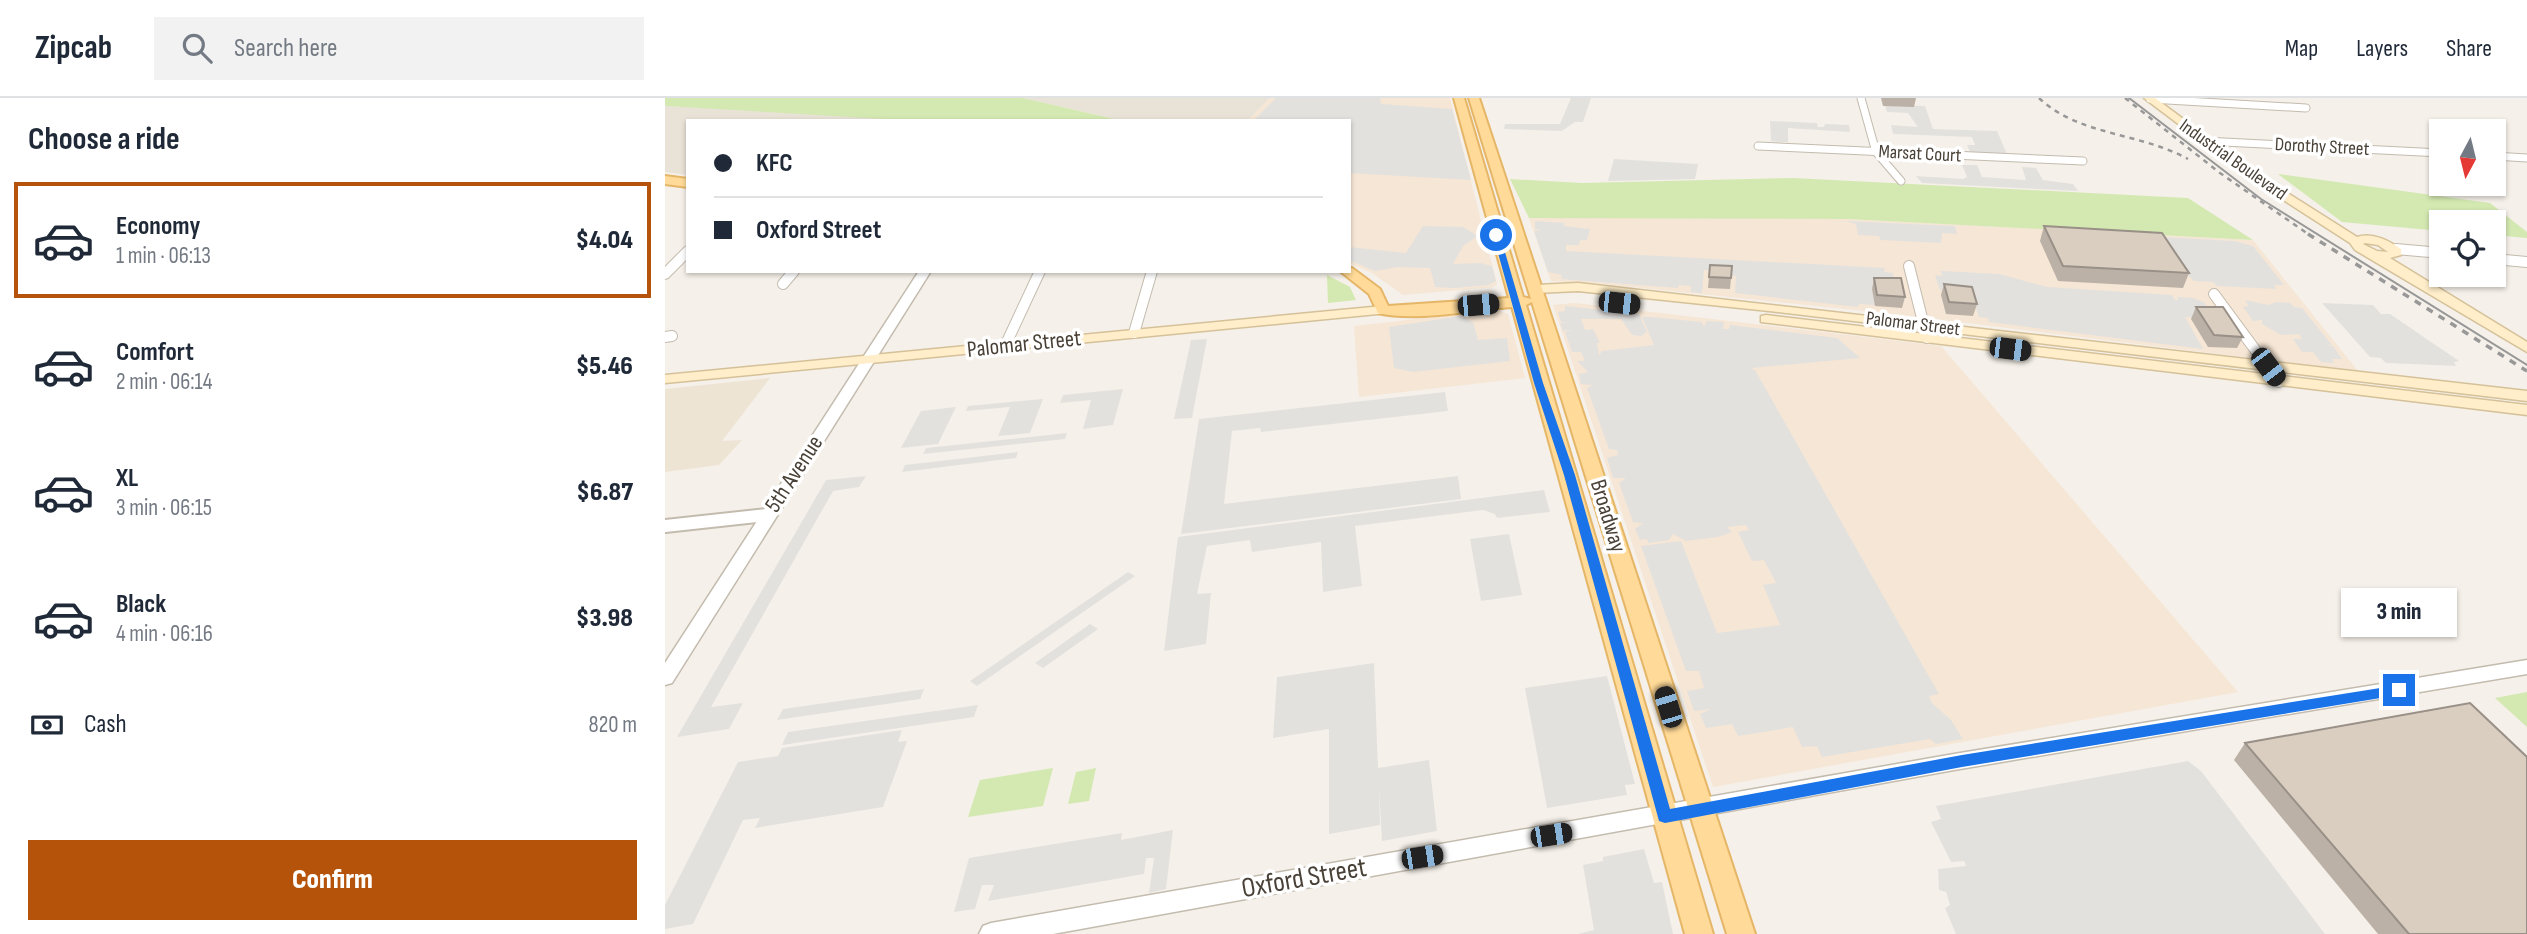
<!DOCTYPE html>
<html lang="en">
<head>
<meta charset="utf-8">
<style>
	:root { --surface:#fff; --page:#f2f2f3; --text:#1f2937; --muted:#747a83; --line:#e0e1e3; --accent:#b45309 }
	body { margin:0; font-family:"Sofia Sans Condensed",sans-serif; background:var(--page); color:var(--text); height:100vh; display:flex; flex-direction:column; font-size:26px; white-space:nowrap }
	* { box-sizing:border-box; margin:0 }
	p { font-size:23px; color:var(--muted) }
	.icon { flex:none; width:38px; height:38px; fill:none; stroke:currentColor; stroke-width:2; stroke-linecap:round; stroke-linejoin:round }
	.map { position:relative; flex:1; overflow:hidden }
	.sheet { display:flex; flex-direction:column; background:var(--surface); width:665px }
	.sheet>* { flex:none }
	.banner { position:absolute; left:21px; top:21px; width:665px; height:154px; border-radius:0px; box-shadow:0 2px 5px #0004; display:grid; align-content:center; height:154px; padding:0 28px; background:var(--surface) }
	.needle { width:46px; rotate:187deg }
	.tools { position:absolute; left:1764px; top:21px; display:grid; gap:14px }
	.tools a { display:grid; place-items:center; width:77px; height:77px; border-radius:0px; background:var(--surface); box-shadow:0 2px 5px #0004; font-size:35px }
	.end { position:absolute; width:32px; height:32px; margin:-16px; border:9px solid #1a73e8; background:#fff; box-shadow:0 0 0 4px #fff }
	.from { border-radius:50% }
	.bubble { position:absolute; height:49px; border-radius:0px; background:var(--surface); box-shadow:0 2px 5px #0004; font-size:23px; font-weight:800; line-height:49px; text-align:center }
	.car { position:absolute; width:21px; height:42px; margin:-21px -10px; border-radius:9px; box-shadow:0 0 5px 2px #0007; background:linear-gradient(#222 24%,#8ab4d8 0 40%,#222 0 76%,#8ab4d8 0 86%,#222 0) }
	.banner b { display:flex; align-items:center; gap:24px; height:66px; font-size:26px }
	.banner b+b { border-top:2px solid var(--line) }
	.banner i { width:18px; height:18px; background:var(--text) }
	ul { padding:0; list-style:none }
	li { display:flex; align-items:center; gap:21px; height:116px; margin:0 14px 10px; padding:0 14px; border:4px solid transparent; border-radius:0px }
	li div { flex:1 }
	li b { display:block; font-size:26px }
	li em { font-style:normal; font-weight:800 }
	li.on { border-color:var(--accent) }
	li>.icon { width:63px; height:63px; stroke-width:1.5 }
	h2 { padding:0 28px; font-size:32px; line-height:84px }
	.pay { display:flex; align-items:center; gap:18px; height:77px; padding:0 28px; font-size:26px }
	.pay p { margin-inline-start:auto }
	.cta { display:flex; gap:14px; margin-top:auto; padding:14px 28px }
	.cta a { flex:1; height:80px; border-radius:0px; background:var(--accent); color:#fff; font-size:28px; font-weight:800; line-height:80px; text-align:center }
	header { display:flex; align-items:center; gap:42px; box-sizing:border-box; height:98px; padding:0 35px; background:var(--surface); border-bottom:2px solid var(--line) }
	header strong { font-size:33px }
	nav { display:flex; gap:38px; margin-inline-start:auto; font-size:24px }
	.search { width:490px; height:63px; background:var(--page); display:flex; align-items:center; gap:18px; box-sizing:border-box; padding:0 24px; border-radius:0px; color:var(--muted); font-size:26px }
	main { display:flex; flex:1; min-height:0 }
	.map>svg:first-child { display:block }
	.residential { fill:#e9e2d7 }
	.commercial { fill:#f6e6d5 }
	.education { fill:#eee4d3 }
	.green { fill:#d4e9b2 }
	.parking { fill:#e3e1de }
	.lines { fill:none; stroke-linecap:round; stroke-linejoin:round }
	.minor-far2-casing { stroke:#c3bbae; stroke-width:9 }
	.minor-far1-casing { stroke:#c3bbae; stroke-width:12 }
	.minor-casing { stroke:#c3bbae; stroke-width:16 }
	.tertiary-casing { stroke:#c3bbae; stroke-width:3 }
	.secondary-casing { stroke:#d5c199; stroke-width:3 }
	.primary-casing { stroke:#e5b667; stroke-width:4 }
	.minor-far2 { stroke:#fff; stroke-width:7 }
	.minor-far1 { stroke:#fff; stroke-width:10 }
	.minor { stroke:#fff; stroke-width:12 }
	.tertiary { fill:#fff; fill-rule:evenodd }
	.secondary { fill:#ffeec9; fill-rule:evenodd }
	.primary { fill:#ffda98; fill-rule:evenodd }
	.tram { stroke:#989898; stroke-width:2 }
	.rail-far1 { stroke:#989898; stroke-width:2.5; stroke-dasharray:5 5; stroke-linecap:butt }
	.rail { stroke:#989898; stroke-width:3.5; stroke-dasharray:7 7; stroke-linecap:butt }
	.wall { fill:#bbb1a6 }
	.building { fill:#dacec1; stroke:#999087; stroke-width:2 }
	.route { fill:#1a73e8 }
	.labels { text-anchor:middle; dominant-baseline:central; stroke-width:7; stroke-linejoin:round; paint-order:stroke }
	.far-street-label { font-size:19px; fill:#494137; stroke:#fff }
	.street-label { font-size:23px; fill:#494137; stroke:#fff }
	.near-street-label { font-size:28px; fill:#494137; stroke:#fff }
</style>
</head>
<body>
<header>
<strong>Zipcab</strong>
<div class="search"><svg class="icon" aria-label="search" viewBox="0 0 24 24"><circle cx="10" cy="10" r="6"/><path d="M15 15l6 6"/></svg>Search here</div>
<nav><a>Map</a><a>Layers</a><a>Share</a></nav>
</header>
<main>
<section class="sheet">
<h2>Choose a ride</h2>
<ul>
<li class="on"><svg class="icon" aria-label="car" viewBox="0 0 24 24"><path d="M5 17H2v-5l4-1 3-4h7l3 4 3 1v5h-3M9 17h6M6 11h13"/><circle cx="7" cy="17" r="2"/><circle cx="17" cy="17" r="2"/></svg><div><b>Economy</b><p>1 min · 06:13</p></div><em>$4.04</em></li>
<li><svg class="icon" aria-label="car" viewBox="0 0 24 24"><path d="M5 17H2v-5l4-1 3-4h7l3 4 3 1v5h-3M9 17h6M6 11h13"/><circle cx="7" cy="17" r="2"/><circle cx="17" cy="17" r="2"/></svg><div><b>Comfort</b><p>2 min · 06:14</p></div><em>$5.46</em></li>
<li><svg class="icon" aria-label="car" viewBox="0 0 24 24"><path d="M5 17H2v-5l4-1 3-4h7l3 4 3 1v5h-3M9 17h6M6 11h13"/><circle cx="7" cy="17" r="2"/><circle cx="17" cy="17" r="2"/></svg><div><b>XL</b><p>3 min · 06:15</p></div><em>$6.87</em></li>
<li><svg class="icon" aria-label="car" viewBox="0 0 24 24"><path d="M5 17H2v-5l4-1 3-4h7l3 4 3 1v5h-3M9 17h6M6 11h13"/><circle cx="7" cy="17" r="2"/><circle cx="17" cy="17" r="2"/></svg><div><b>Black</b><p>4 min · 06:16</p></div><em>$3.98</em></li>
</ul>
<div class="pay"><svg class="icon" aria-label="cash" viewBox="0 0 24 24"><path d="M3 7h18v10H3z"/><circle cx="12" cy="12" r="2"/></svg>Cash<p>820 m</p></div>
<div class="cta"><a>Confirm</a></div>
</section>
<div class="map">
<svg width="1862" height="836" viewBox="0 0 1862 836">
	<rect width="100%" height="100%" fill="#f5f0e9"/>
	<g class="residential">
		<polygon points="358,0 605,0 582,23 458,23"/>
		<polygon points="0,8 238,19 253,23 23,23 23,77 0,74"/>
	</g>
	<g class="commercial">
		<polygon points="605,0 785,0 832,186 829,189 738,197 707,175 684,165 684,23 582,23"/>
		<polygon points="1080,119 1182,121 1588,142 1693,273 1229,216 939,186 886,183 864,120"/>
		<polygon points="910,205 1276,248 1573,594 1048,689 888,207"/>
		<polygon points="831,212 843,216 860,280 694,299 689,228"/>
	</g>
	<polygon class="education" points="105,280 57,343 77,342 54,367 0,374 0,291"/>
	<g class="green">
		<polygon points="0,0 358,0 458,23 253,23 0,8"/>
		<polygon points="1613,76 1825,105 1862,134 1862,140 1829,137 1829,124 1776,124 1776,133 1677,124"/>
		<polygon points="1128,80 1523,100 1588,142 1181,121 864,120 845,81 917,85"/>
		<polygon points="662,177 685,189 691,202 663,205"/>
		<polygon points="1862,594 1862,629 1830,600"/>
		<polygon points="388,670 378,708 303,719 315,682"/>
		<polygon points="431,670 424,703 403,706 411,674"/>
	</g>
	<g class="parking">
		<polygon points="611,0 715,0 716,6 787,11 806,82 684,75 684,23 588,23"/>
		<polygon points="906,0 926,0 918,24 910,24 897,33 839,31 840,26 836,26 895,26"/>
		<polygon points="1220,7 1260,8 1268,31 1332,33 1342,56 1305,54 1302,47 1310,47 1307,39 1228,36 1226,27 1253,29 1243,15 1222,14"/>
		<polygon points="1105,23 1152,25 1153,29 1159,29 1160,26 1184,27 1185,34 1123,30 1123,44 1114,44 1106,43"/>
		<polygon points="949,61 1033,66 1030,81 943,83"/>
		<polygon points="1297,67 1312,67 1317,79 1361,82 1357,69 1371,70 1378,82 1408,86 1413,93 1257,85 1251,78 1298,81 1302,79"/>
		<polygon points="870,123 900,125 899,128 925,131 922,142 915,142 914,147 901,147 901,153 1220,170 1219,174 1228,175 1230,188 1210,207 1194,206 1193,209 1070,195 1071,178 1047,176 1048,172 1039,172 1037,195 1026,194 1026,188 1014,187 1013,190 896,181 897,177 883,174 869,133 876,132 870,131"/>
		<polygon points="1181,123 1290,128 1292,136 1277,135 1276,145 1215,142 1214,138 1193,137 1191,126"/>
		<polygon points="758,128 798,129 813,138 798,148 788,166 815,165 827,168 831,183 823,187 790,190 770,189 765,170 733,169 710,173 684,162 684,149 741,155"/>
		<polygon points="1442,136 1569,143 1588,148 1619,187 1609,187 1611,191 1552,188 1548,184 1529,183 1524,178 1515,177 1501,161"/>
		<polygon points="1276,173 1334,176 1382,189 1507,197 1510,202 1513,202 1512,199 1528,200 1539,204 1546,215 1536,220 1520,219 1538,251 1324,224 1323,220 1314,219 1307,197 1315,196 1275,192 1270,177 1277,178"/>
		<polygon points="1580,202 1603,207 1611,204 1625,205 1629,209 1637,210 1667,247 1659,247 1668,248 1677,261 1667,261 1669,265 1656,264 1648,254 1637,254 1628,241 1637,241 1634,236 1616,237 1597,226 1597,222 1588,223 1578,209 1584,208"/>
		<polygon points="1657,205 1708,207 1716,216 1725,216 1794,263 1789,264 1791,268 1721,265 1716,260 1705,259"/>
		<polygon points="900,208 974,216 982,234 976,238 967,237 956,221 916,221 920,232 928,231 935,245 932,245 934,257 937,253 989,247 977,219 986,219 1037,224 1039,229 1042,223 1059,224 1058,231 1064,231 1065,227 1172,240 1195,260 1086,270 1090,272 1274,596 1264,598 1267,605 1286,622 1298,641 1271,646 1265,641 1157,659 1152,648 1137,649 1128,629 1073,638 1067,626 1041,630 1035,616 1046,611 1029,613 1022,593 1039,590 1034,573 1021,573 976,448 1016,443 1052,535 1115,527 1098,487 1111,485 1099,462 1087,463 1073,434 1084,432 1081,427 1062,429 1067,434 1053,439 1021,443 1008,436 1004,442 983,445 982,441 975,442 970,431 978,425 968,424 954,385 961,380 948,380 942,360 953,357 952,352 944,351 922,290 928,287 916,286 914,276 923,274 912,263 920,263 916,254 907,254 900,234 907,232 898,233 895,225 904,224 896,224 893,214 900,213"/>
		<polygon points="796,218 808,224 813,242 842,240 845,263 748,274 729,270 724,229"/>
		<polygon points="542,241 527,320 509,321 526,242"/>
		<polygon points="458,291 448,327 418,331 426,302 395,305 398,297"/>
		<polygon points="780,294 783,313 596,334 595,330 567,333 559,406 793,378 796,401 516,436 534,321"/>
		<polygon points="378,301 365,335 333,338 345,309 301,313 303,308"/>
		<polygon points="291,309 273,346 236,350 256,313"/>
		<polygon points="402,335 400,341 258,356 261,350"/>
		<polygon points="353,354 351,360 237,374 240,367"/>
		<polygon points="201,378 194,389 168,393 46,609 78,605 64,631 12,639 161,382"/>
		<polygon points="879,392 885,414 832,420 830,416 818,412 690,428 697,488 658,494 656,444 587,454 585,442 542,448 532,496 546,495 541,546 499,553 513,439"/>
		<polygon points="844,436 857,497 816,503 805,441"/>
		<polygon points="463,474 470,478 312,588 305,583"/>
		<polygon points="425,526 433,531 378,570 370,565"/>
		<polygon points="709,565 713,670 764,662 772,733 717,743 714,689 715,727 664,736 664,631 608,640 612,579"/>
		<polygon points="942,578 970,686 960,687 962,697 882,710 860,590"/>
		<polygon points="259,591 255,601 112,622 118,611"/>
		<polygon points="313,607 309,619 117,647 123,634"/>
		<polygon points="237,632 233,644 242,643 218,709 90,730 95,720 78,722 28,826 0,831 0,807 73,664 113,658 117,650"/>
		<polygon points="1523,663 1536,673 1660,836 1291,836 1280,810 1285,807 1281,794 1274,792 1273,771 1301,768 1299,763 1286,764 1266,724 1276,721 1271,708"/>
		<polygon points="508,732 501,791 484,795 489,760 481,760 479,776 323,803 329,787 317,787 310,811 289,814 304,760 457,735 456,742"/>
		<polygon points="979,751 989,785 997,784 1008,836 913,836 929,832 918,767 938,763 938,759"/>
	</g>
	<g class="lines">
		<g class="minor-far2-casing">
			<g id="minor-far2">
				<polyline points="1196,0 1211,54 1236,83"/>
				<polyline points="1485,1 1641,10"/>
				<polyline points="1539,43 1776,55"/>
				<polyline points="1093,48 1418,63"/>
				<polyline points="1829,58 1862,60"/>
			</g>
		</g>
		<g class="minor-far1-casing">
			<g id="minor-far1">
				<polyline points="1731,151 1776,155"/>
				<polyline points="1829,161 1862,164"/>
				<polyline points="1244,168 1262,240"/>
				<polyline points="0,176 23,153"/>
				<polyline points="118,186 129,173"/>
				<polyline points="1549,196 1614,284"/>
				<polyline points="469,235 487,173"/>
				<polyline points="0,239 7,238"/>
				<polyline points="340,248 375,173"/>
			</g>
		</g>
		<g class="minor-casing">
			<polyline id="minor" points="0,428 102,417"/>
		</g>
		<g class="tertiary-casing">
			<g id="tertiary">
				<polygon points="254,173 266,173 7,585 0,587 0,565"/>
				<polygon points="1862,562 1862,576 1289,672 388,836 314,836 318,828 326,825 1289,656"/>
			</g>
		</g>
		<g class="secondary-casing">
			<g id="secondary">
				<path d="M 1479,0 L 1490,0 L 1594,77 L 1692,139 C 1708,134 1724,143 1736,151 L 1736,157 L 1725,160 L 1862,244 L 1862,254 L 1690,152 L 1685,145 L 1586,81 ZM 1700,145 L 1713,147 L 1723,154 L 1712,153 L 1698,146 Z"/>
				<polygon points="913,185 1862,293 1862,303 1104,213 913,193 871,195 864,191 871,187"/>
				<polygon points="718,208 723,209 723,215 0,285 0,277"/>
				<polygon points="1101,217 1862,307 1862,317 1096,224 1096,218"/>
			</g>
		</g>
		<g class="primary-casing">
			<g id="primary">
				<path d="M 789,0 L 799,0 L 858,199 L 866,201 L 804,0 L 814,0 L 1090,836 L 1062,836 L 867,204 L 861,207 L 1048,836 L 1020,836 L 847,209 C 807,212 751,224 713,215 L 704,196 L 675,173 L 687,170 L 715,191 L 723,208 L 844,200 Z"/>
				<polygon points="0,78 23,81 23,89 0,86"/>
			</g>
		</g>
		<use href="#minor-far2" class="minor-far2"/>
		<use href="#minor-far1" class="minor-far1"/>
		<use href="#minor" class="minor"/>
		<use href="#tertiary" class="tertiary"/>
		<use href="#secondary" class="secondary"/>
		<use href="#primary" class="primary"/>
		<polyline class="tram" points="1464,0 1596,101 1862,267"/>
		<g class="rail-far1">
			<path d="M 1374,0 C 1414,38 1474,34 1523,61"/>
			<polyline points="1460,0 1555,75 1646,138"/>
		</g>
		<polyline class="rail" points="1643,136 1862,273"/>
	</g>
	<g class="wall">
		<polygon points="1216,0 1251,0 1249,9 1218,8"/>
		<polygon points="1379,128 1524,175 1518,190 1393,183 1375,143"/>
		<polygon points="1045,167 1067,168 1065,191 1043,190"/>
		<polygon points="1209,180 1240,199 1237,210 1210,208 1207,191"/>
		<polygon points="1279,186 1292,188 1312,206 1308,218 1281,216 1276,197"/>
		<polygon points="1531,209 1578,239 1572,250 1543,249 1526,221"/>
		<polygon points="1580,645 1862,836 1713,836 1569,662"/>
	</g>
	<g class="building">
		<polygon points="1379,128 1497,135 1524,175 1398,168"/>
		<polygon points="1045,167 1067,168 1066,180 1044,179"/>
		<polygon points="1209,180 1236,180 1240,199 1212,197"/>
		<polygon points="1279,186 1307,189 1312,206 1284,204"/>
		<polygon points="1531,209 1558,209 1578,239 1549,237"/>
		<polygon points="1805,605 1862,659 1862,836 1744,836 1580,645"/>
	</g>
	<polygon class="route" points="831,135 835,137 878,285 910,377 1005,711 1297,657 1734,587 1741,592 1734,597 1297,669 1000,725 994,723 899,377 869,285 828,137"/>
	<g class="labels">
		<g class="far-street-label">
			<text transform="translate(1657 49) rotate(3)">Dorothy Street</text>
			<text transform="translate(1255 56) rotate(3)">Marsat Court</text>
			<text transform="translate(1568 62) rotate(35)">Industrial Boulevard</text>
			<text transform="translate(1248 226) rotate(7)">Palomar Street</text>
		</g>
		<g class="street-label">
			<text transform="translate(359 246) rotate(-6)">Palomar Street</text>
			<text transform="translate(129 376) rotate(-57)">5th Avenue</text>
			<text transform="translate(943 418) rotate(73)">Broadway</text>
		</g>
		<g class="near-street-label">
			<text transform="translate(639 780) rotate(-10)">Oxford Street</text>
		</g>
	</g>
</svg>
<div class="tools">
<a><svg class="needle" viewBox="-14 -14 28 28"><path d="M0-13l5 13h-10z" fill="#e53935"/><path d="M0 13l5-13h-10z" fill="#747a83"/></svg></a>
<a><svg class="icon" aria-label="locate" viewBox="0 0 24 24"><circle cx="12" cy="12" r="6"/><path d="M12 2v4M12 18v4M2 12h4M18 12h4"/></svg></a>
</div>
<i class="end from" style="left:831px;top:137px"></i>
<i class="end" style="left:1734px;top:592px"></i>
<div class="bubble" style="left:1676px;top:490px;width:116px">3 min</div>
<i class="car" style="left:954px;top:205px;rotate:96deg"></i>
<i class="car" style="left:813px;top:207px;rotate:85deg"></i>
<i class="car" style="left:1345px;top:251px;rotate:97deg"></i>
<i class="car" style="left:1603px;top:269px;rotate:143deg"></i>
<i class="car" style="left:1003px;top:609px;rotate:343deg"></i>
<i class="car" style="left:886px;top:737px;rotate:81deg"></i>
<i class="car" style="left:757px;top:759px;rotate:81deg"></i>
<div class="banner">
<b><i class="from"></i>KFC</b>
<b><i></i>Oxford Street</b>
</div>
</div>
</main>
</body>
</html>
